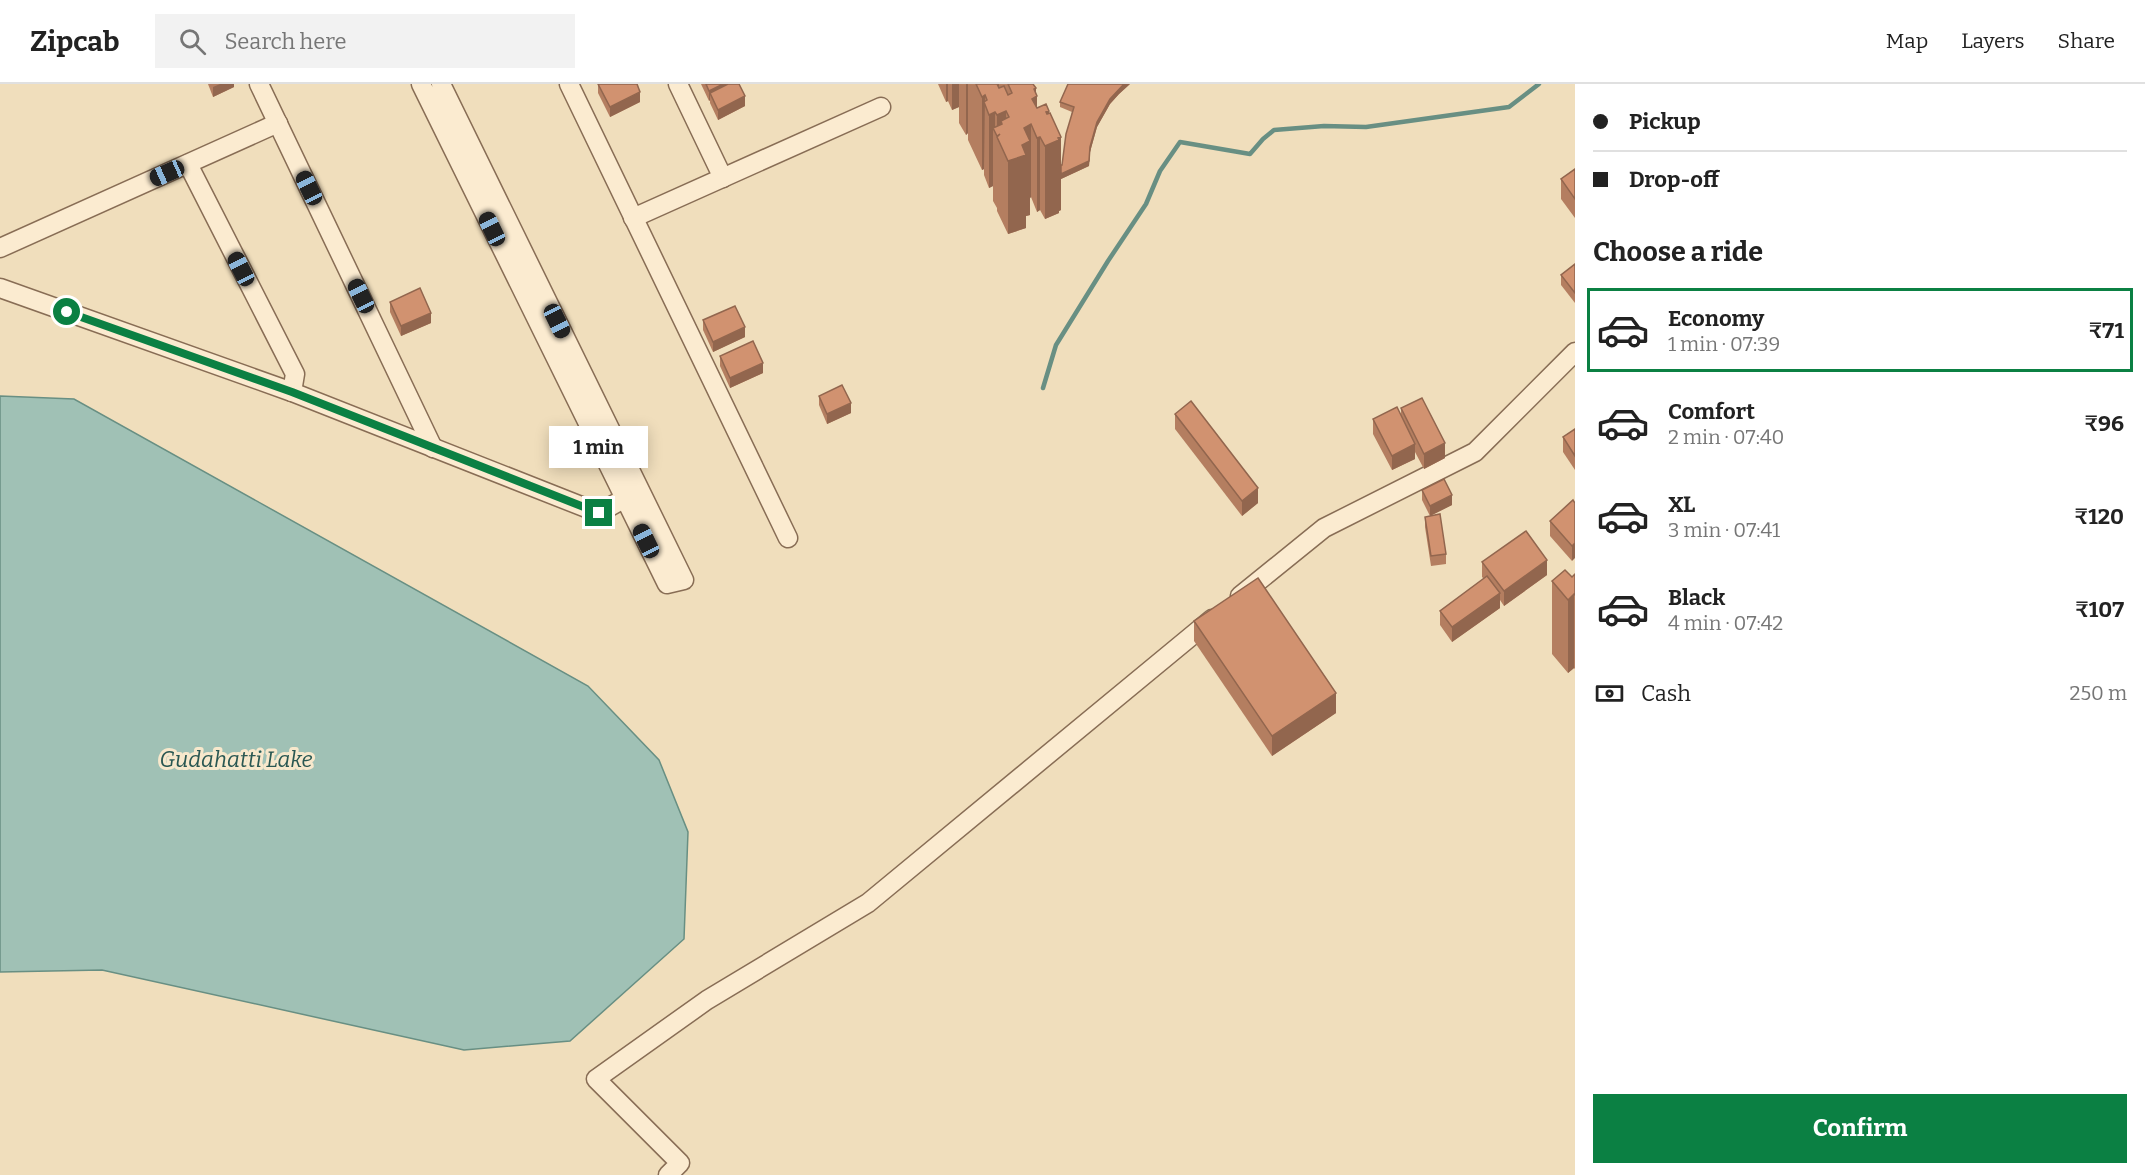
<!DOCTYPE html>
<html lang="en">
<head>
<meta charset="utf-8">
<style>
	:root { --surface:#fff; --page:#f2f2f2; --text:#222; --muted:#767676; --line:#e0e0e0; --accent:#0b8043 }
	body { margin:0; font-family:Bitter,serif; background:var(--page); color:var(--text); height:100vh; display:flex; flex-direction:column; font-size:22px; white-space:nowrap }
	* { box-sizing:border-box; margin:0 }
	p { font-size:20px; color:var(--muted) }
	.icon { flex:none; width:33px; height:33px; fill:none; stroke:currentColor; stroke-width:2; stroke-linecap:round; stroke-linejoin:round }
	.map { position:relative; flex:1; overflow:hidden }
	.drawer { display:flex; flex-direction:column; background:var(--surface); width:570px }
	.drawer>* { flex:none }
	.hud { display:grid; align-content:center; height:132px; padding:0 18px; background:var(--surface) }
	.end { position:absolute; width:27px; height:27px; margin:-14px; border:8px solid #0b8043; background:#fff; box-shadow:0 0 0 3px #fff }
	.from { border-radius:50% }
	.bubble { position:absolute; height:42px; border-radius:0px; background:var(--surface); box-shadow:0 3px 15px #0003; font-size:20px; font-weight:700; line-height:42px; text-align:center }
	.car { position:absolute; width:18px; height:36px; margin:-18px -9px; border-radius:8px; box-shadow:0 0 4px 2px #0007; background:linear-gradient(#222 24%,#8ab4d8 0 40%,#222 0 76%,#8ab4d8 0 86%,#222 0) }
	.hud b { display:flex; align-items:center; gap:21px; height:57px; font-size:22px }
	.hud b+b { border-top:2px solid var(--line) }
	.hud i { width:15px; height:15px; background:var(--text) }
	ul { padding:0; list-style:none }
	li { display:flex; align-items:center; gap:18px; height:84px; margin:0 12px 9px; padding:0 6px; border:3px solid transparent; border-radius:0px }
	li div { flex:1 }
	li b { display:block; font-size:22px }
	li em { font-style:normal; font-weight:700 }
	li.selected { border-color:var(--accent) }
	li>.icon { width:54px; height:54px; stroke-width:1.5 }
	h2 { padding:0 18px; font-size:27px; line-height:72px }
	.pay { display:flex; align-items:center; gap:15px; height:66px; padding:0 18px; font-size:22px }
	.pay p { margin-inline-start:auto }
	.primary-button { display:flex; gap:12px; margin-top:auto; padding:12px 18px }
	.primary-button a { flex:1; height:69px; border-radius:0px; background:var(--accent); color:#fff; font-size:24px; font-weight:700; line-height:69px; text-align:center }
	header { display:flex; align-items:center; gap:36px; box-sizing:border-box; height:84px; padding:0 30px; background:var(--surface); border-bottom:2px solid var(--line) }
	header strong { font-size:28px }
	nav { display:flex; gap:33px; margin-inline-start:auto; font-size:21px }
	.search { width:420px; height:54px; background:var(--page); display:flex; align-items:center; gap:15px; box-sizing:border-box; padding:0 21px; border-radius:0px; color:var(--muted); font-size:22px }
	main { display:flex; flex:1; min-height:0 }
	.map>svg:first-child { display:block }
	.water { fill:#a0c1b5; stroke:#688f83; stroke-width:1.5 }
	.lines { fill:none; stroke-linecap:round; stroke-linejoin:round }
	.stream { stroke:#688f83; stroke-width:4.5 }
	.minor-casing { stroke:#886d55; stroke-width:21 }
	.minor { stroke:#fbebd0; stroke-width:18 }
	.wall { fill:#b47e60 }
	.shaded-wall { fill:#92664e }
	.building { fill:#d19270; stroke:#92664e; stroke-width:1.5 }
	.route { stroke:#0b8043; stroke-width:8 }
	.labels { text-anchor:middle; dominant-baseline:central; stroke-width:6; stroke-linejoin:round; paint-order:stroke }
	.water-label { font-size:22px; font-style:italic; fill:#295752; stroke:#f7e8cc }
</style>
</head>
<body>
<header>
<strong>Zipcab</strong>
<div class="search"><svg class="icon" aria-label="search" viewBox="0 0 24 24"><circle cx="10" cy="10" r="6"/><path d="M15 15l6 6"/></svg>Search here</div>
<nav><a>Map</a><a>Layers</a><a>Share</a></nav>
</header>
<main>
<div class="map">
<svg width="1575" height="1091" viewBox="0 0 1575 1091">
	<rect width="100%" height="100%" fill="#f0debc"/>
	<polygon class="water" points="0,312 74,315 588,602 659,676 688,748 684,855 570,957 464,966 102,886 0,888"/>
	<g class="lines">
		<polyline class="stream" points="1043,304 1056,261 1108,177 1146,120 1160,87 1180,58 1250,70 1263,55 1274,46 1324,42 1366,43 1509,23 1539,0"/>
		<g class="minor-casing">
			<g id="minor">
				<polyline points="259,0 433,364"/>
				<polyline points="421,0 667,500 684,496 441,0"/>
				<polyline points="569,0 788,454"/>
				<polyline points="678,0 723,94"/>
				<polyline points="188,80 295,290 292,308"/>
				<polyline points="633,134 881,23"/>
				<polyline points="0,164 278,39"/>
				<polyline points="0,204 292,308 599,429 625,414"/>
				<polyline points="1240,512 1324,444 1475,368 1575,268"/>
				<polyline points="668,1091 680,1079 596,995 707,916 868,819 1212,535"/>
			</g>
		</g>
		<use href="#minor" class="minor"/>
	</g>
	<g class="wall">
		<polygon points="208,0 234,0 234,3 213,13"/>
		<polygon points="598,0 640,18 610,33 598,9"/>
		<polygon points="701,0 739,0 745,22 718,36 710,19 710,16 709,17"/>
		<polygon points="938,0 1033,0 1036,10 1037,24 1049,30 1061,81 1062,81 1072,28 1060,23 1060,18 1130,0 1119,10 1110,20 1097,43 1090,68 1089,82 1061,95 1061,126 1059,127 1059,129 1045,135 1040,126 1037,128 1031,113 1030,114 1030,131 1026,132 1026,144 1008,150 997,127 997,124 993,117 993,102 989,104 984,91 984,85 982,86 968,56 968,49 966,51 959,39 959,23 952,26 948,17 946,18"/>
		<polygon points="1575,85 1575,134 1561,115 1561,95"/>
		<polygon points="1575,180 1575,219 1561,201 1561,191"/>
		<polygon points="390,218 431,239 401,252 390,228"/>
		<polygon points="703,236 745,253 713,268 703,246"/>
		<polygon points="720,272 763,289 730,304 720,282"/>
		<polygon points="819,312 851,329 827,340 819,321"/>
		<polygon points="1401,324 1445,374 1424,385 1415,368 1415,375 1392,386 1373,350 1373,335 1401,331"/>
		<polygon points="1175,330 1258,419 1242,432 1175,345"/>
		<polygon points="1575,345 1575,386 1563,368 1563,353"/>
		<polygon points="1422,406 1452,421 1430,432 1422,416"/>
		<polygon points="1573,416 1572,477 1550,452 1550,437"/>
		<polygon points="1425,433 1446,470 1446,480 1431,482 1425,443"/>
		<polygon points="1482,478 1547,491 1504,522 1500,516 1500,524 1452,558 1440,541 1440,527 1484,495 1482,493"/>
		<polygon points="1575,490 1575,585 1574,584 1568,589 1552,570 1552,497 1572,493"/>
		<polygon points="1194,537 1336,629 1272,672 1194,557"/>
	</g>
	<g class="shaded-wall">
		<polygon points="220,0 234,0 234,3 213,13 213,3"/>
		<polygon points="723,0 737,0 710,9 710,16 709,17 709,7"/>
		<polygon points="946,0 948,0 948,17 946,18"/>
		<polygon points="952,0 959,0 959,23 952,26"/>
		<polygon points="966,0 968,0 968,49 966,51"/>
		<polygon points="995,0 999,0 999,30 1006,27 1006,72 1002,40 1001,37 1001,62 997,54 997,31 995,28 995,47 993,44 993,102 989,104 989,31"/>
		<polygon points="1124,0 1130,0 1119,10 1110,20 1097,43 1090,68 1089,82 1061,95 1061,126 1059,127 1059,129 1045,135 1045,62 1046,28 1049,27 1049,60 1061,53 1061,90 1090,63 1097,38 1110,15"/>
		<polygon points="1036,4 1036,13 1037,12 1037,54 1040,53 1040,126 1037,128 1037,54 1032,15 1034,5"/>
		<polygon points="640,8 640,18 610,33 610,23"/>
		<polygon points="985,11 984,85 982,86 982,13"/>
		<polygon points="745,12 745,22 718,36 718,26"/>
		<polygon points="1031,40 1031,113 1030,114 1030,131 1026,132 1026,144 1008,150 1008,77 1022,61 1024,44"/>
		<polygon points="431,229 431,239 401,252 401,242"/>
		<polygon points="745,243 745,253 713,268 713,258"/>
		<polygon points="763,279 763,289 730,304 730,294"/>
		<polygon points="851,319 851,329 827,340 827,330"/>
		<polygon points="1445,359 1445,374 1424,385 1424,370"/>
		<polygon points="1415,360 1415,375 1392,386 1392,372"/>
		<polygon points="1258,404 1258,419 1242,432 1242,417"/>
		<polygon points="1452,411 1452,421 1430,432 1430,422"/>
		<polygon points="1575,459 1575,474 1572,477 1572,462"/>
		<polygon points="1547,476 1547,491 1504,522 1504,507"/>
		<polygon points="1500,509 1500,524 1452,558 1452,543"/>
		<polygon points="1574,510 1574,584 1568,589 1568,516"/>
		<polygon points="1336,609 1336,629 1272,672 1272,652"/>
	</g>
	<g class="building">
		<polygon points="598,0 637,0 640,8 610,23"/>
		<polygon points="706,0 723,0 709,7"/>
		<polygon points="728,0 739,0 745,12 718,26 710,9"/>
		<polygon points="976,0 997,0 999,4 1004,2 1008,11 1012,9 1008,0 1033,0 1036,4 1034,5 1037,12 1032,15 1037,24 1046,20 1049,27 1046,28 1047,30 1050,29 1061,53 1058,54 1059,56 1045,62 1040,53 1037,54 1031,40 1024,44 1030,57 1022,61 1026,71 1008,77 997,53 1000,50 997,52 993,44 1002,40 1001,37 1009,33 1006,27 997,31 995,28 989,31 984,18 987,16 985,11 982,13"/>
		<polygon points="1068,0 1124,0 1110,15 1097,38 1090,63 1089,77 1061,90 1061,81 1062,81 1066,50 1074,23 1060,18"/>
		<polygon points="1575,85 1575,115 1561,95"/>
		<polygon points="1575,180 1575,209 1561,191"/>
		<polygon points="420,204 431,229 401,242 390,218"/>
		<polygon points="735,222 745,243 713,258 703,236"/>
		<polygon points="753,257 763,279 730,294 720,272"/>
		<polygon points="842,301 851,319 827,330 819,312"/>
		<polygon points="1422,314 1445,359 1424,370 1401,324"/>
		<polygon points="1191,317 1258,404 1242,417 1175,330"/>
		<polygon points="1397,323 1415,360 1392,372 1373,335"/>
		<polygon points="1575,345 1575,372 1563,353"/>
		<polygon points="1444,395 1452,411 1430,422 1422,406"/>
		<polygon points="1573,416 1575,419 1575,459 1572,462 1550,437"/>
		<polygon points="1440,430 1446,470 1431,472 1425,433"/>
		<polygon points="1526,447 1547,476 1504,507 1482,478"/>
		<polygon points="1565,486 1572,493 1575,490 1575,511 1574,510 1568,516 1552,497"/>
		<polygon points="1487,492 1500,509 1452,543 1440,527"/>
		<polygon points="1258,494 1336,609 1272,652 1194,537"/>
	</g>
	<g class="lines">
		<polyline class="route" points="67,228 292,308 599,429"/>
	</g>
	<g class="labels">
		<g class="water-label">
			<text x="236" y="675">Gudahatti Lake</text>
		</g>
	</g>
</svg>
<i class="end from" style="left:67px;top:228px"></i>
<i class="end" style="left:599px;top:429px"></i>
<div class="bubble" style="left:549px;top:342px;width:99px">1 min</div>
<i class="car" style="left:167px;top:89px;rotate:246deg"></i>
<i class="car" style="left:309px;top:104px;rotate:334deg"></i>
<i class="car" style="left:492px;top:145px;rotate:334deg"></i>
<i class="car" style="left:241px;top:185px;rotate:333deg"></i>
<i class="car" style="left:361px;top:212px;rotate:334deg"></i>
<i class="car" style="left:557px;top:237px;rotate:154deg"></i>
<i class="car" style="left:646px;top:457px;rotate:334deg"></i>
</div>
<section class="drawer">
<div class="hud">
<b><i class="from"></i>Pickup</b>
<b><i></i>Drop-off</b>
</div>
<h2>Choose a ride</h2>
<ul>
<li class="selected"><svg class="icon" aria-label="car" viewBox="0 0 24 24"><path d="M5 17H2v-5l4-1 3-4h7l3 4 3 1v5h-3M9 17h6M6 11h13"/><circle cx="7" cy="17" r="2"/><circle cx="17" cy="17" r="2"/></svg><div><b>Economy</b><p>1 min · 07:39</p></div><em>₹71</em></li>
<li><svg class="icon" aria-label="car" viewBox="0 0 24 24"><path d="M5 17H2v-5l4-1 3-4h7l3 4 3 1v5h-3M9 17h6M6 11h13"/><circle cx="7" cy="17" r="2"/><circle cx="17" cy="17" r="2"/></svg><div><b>Comfort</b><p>2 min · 07:40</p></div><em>₹96</em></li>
<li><svg class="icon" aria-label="car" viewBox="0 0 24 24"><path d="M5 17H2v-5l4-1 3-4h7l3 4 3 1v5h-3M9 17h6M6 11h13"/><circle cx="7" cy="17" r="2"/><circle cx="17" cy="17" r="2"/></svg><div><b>XL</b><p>3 min · 07:41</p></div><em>₹120</em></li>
<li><svg class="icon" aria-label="car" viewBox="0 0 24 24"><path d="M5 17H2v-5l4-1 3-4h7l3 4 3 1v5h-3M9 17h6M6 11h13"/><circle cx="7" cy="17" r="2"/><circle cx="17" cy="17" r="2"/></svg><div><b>Black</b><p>4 min · 07:42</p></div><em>₹107</em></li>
</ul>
<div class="pay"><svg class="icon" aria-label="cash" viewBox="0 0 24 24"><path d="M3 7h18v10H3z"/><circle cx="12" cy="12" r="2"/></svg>Cash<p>250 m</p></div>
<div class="primary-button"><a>Confirm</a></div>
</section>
</main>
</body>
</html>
